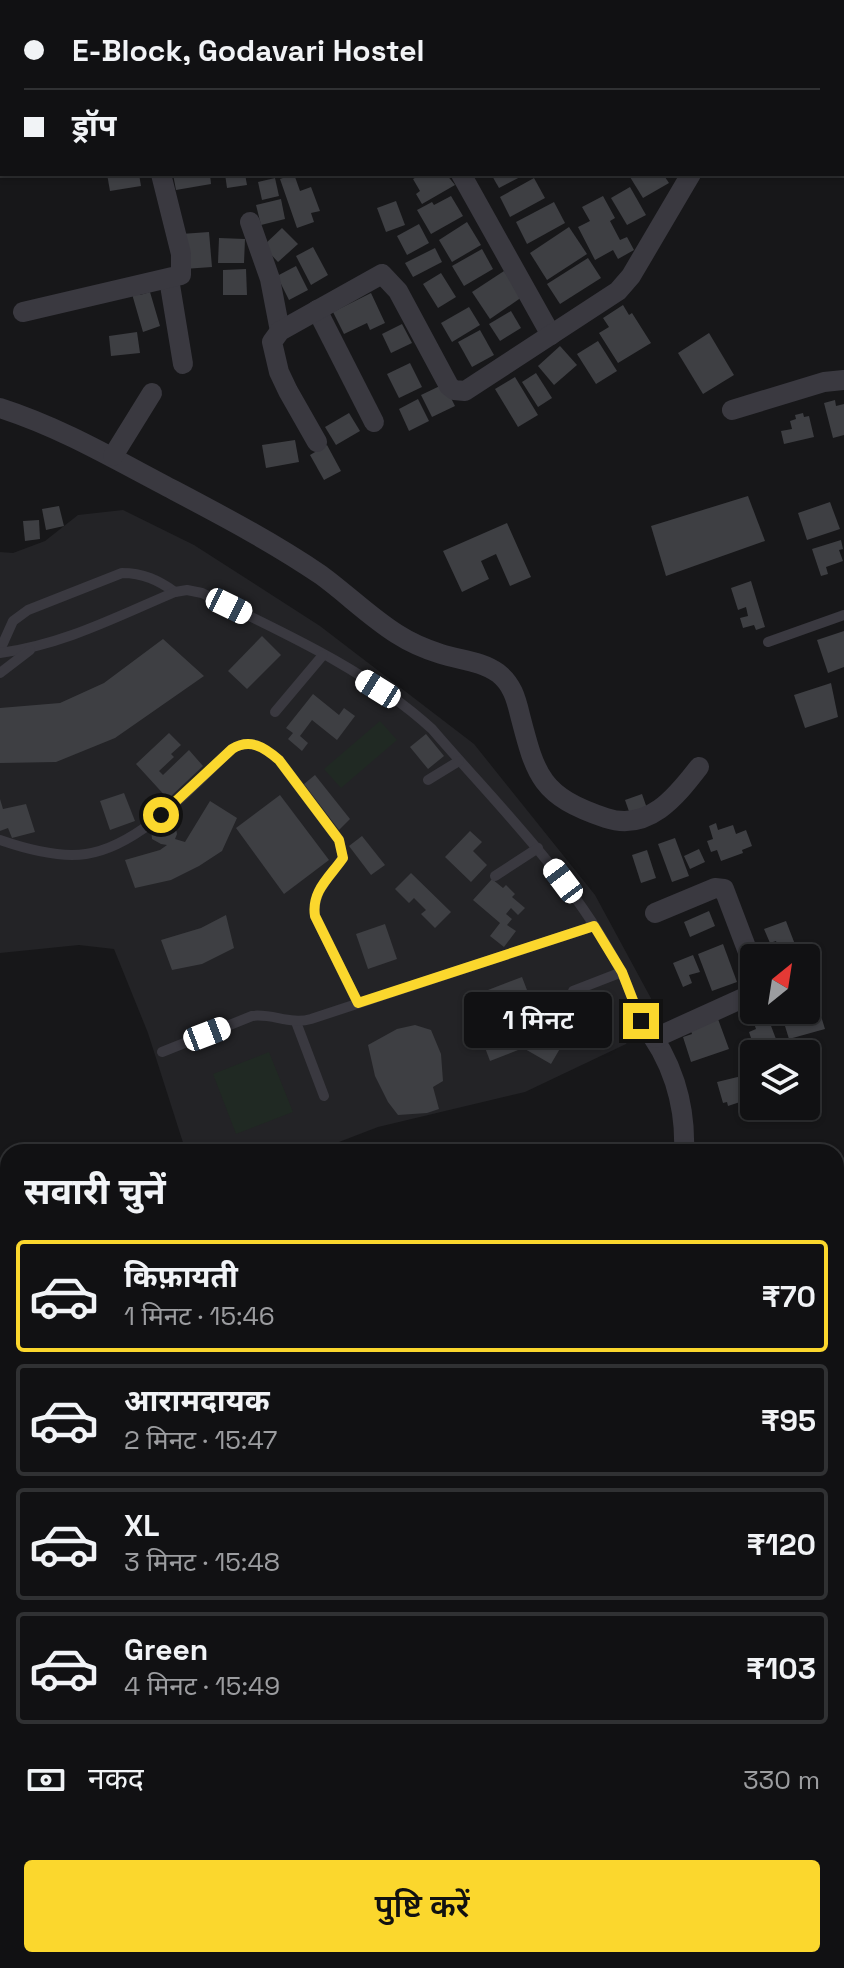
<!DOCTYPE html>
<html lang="hi">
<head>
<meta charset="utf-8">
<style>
	:root { --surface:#111113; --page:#1a1a1c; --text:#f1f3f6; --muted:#9c9da0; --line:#303133; --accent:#fbd72d }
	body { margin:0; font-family:"Space Grotesk","Noto Sans Devanagari",sans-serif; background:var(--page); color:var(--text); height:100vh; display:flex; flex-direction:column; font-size:30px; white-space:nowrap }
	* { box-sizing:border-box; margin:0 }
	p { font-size:26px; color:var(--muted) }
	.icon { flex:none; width:44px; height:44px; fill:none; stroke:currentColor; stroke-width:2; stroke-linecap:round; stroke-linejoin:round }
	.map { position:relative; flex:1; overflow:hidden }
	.details { position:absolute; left:0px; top:1144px; width:844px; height:824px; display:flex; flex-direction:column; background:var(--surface); border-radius:24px 24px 0 0; box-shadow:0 2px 6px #0004,0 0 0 2px var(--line) }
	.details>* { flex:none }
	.guide { position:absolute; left:0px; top:0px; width:844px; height:176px; box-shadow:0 2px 6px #0004,0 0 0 2px var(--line); display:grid; align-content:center; height:176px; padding:0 24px; background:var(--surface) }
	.needle { width:52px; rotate:30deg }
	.tools { position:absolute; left:740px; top:944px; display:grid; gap:16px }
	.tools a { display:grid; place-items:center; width:80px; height:80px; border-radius:8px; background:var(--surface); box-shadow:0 2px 6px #0004,0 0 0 2px var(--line); font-size:40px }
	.end { position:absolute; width:36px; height:36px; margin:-18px; border:10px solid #fbd72d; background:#111; box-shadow:0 0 0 4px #111 }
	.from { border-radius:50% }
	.bubble { position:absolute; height:56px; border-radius:8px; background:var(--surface); box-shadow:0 2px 6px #0004,0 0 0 2px var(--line); font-size:26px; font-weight:600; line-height:56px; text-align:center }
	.car { position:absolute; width:24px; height:48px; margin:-24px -12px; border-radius:10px; box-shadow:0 0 6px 2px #0007; background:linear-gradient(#fff 24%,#345 0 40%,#fff 0 76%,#345 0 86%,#fff 0) }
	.guide b { display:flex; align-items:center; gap:28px; height:76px; font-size:30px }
	.guide b+b { border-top:2px solid var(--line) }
	.guide i { width:20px; height:20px; background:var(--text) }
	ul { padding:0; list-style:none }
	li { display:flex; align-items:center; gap:24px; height:112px; margin:0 16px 12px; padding:0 8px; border:4px solid var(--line); border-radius:8px }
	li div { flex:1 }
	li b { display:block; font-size:30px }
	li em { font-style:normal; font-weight:600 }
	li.on { border-color:var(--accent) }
	li>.icon { width:72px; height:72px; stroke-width:1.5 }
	h2 { padding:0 24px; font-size:36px; line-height:96px }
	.pay { display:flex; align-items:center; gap:20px; height:88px; padding:0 24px; font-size:30px }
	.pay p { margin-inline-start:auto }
	.action { display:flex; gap:16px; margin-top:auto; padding:16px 24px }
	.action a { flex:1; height:92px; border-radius:8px; background:var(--accent); color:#111; font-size:32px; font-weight:600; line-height:92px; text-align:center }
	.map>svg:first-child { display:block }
	.built { fill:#232326 }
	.green { fill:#202923 }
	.building { fill:#3e3f43 }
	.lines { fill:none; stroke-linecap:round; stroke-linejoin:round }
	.lane { stroke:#3a3940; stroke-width:10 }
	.street { stroke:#3a3940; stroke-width:20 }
	.secondary { stroke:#45464e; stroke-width:28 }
	.route { stroke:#fbd72d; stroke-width:10 }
</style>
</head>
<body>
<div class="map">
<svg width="844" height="1968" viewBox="0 0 844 1968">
	<rect width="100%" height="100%" fill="#171719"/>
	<polygon class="built" points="123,510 194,545 320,626 474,744 595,895 660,1015 641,1021 626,1044 525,1092 378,1127 313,1152 186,1152 148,1033 114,949 79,945 0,953 0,552 13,553 45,541 78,515"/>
	<g class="green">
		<polygon points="380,721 397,740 341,788 324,769"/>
		<polygon points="269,1052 293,1112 236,1134 213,1074"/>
	</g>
	<g class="building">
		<polygon points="107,174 139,174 141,186 110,191"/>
		<polygon points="173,174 210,174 211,184 176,190"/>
		<polygon points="225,174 245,174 247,185 227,188"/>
		<polygon points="294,174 300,191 311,187 320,211 311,213 314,222 297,228 280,179"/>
		<polygon points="422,174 446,174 455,185 422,204 416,194 420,191 413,179"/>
		<polygon points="491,174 526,174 499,188"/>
		<polygon points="635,174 663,174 669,183 643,198 630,177"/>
		<polygon points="275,178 279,196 262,200 258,182"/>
		<polygon points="534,178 545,198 510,217 500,197"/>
		<polygon points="630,187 646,215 627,225 611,198"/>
		<polygon points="451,196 463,216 431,234 417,210 432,202 434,205"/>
		<polygon points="603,196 615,218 610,221 620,240 627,237 634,250 618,259 613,250 595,260 578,227 590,221 582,207"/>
		<polygon points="281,199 285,219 261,225 256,205"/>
		<polygon points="396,201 405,225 386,232 377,208"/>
		<polygon points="554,202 565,223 527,244 516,222"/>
		<polygon points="467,222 481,245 452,262 439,240"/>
		<polygon points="419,224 429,243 407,255 397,236"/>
		<polygon points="569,227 587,254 547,280 530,253"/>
		<polygon points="282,228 298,244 278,262 263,246"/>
		<polygon points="209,232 212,267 184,269 181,234"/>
		<polygon points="219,238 245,239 244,263 218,263"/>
		<polygon points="313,247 328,275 311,285 296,256"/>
		<polygon points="435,248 442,262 413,277 405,263"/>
		<polygon points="482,249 493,269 464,286 452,266"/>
		<polygon points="588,258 601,278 560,304 547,284"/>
		<polygon points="296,266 308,290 289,300 277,276"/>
		<polygon points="246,269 247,295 223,295 223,270"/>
		<polygon points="504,271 522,297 490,319 472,292"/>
		<polygon points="441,273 456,297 438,308 423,284"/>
		<polygon points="139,292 140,295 150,292 160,326 143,332 132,294"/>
		<polygon points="371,293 385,323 370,330 367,323 344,334 333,312"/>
		<polygon points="623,305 629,315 632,313 651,343 618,363 599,333 609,327 603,318"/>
		<polygon points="469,307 480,325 452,342 441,323"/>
		<polygon points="511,311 521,328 500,341 489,324"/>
		<polygon points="402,324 412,343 391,353 382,334"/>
		<polygon points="480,330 494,355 472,367 458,342"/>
		<polygon points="137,332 140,353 111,356 109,336"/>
		<polygon points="709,333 734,375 703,394 678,353"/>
		<polygon points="598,341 617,371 596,384 577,354"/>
		<polygon points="560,346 577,365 554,385 538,366"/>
		<polygon points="410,363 422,387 399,398 387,374"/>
		<polygon points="536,373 552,398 538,407 522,382"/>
		<polygon points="515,377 538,415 518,427 495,389"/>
		<polygon points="444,384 455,406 432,417 421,395"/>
		<polygon points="418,399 429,421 409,431 399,409"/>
		<polygon points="835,400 836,406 844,404 844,435 833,438 824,403"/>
		<polygon points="349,413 360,431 336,445 325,427"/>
		<polygon points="803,413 804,417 809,416 814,437 784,444 781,431 792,429 790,421 796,419 795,415"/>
		<polygon points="295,440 299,462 266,468 262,445"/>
		<polygon points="327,445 341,471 324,480 310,455"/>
		<polygon points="748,496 765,541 666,576 651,526"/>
		<polygon points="830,502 840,529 807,540 798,513"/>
		<polygon points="59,506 64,526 46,530 42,509"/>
		<polygon points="39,520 40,539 25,541 23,521"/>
		<polygon points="507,523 531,577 510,586 496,554 481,561 489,579 462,592 443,551"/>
		<polygon points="841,540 843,549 839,550 843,561 826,567 828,574 821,576 812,549"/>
		<polygon points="751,581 765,627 756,630 754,625 743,628 740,618 748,616 746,607 738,610 731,588"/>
		<polygon points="844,631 844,667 828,673 817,640"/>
		<polygon points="262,636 281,655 247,689 228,671"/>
		<polygon points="163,639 204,676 115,738 56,762 0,763 0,708 60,703 104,683"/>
		<polygon points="831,683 838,717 805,728 794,695"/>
		<polygon points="313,694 339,715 344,708 355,716 337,740 312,720 300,736 308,743 302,751 288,739 293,733 286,728"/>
		<polygon points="169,733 181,745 171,754 174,757 159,771 163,775 189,750 203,766 168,799 136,764"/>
		<polygon points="426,734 444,756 428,769 410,747"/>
		<polygon points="315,775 350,819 339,830 304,784"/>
		<polygon points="124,793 135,821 110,830 100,801"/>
		<polygon points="642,794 649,814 632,820 625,800"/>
		<polygon points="280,795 329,860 284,894 236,828"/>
		<polygon points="0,799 3,809 26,804 35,832 12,838 8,828 0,831"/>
		<polygon points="210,801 237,818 222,851 199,866 171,880 135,888 125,860 160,850 167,845 161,844 152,839 151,828 161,818 167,818 175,824 177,834 175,839 185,842"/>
		<polygon points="716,823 718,830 733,825 736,834 746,830 752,846 742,850 743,853 721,861 717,850 711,852 707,841 713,839 709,826"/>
		<polygon points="470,831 482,842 473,851 487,865 471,882 445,857"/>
		<polygon points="362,836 385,865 371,875 349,846"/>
		<polygon points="675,838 689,876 672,882 658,844"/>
		<polygon points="699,849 705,862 690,869 684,856"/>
		<polygon points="647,850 656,878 641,883 632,855"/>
		<polygon points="411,873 451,912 435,928 421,914 426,910 414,898 409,903 395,889"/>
		<polygon points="492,879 503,888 506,885 515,894 512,897 525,908 518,915 511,908 506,914 512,919 507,925 516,931 504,947 490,936 500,923 473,900"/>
		<polygon points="709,911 715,926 690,937 684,922"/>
		<polygon points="226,915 234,948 202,964 172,970 161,940 201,928"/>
		<polygon points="786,921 796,947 780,953 776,941 770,943 764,929"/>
		<polygon points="385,924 397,959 368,969 356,934"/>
		<polygon points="723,944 737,982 712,991 698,954"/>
		<polygon points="693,955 700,972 689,975 692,983 683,987 673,963"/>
		<polygon points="522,977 532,1003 504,1014 518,1050 490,1061 475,1021 497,1012 488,990"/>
		<polygon points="549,990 583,1009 551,1064 518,1045 527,1029 532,1032 539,1021 527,1014 540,991 547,994"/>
		<polygon points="816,1000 825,1029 789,1039 781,1013 806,1010 806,1003"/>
		<polygon points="755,1010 765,1010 776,1039 754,1047 749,1032 756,1029 750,1012"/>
		<polygon points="718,1019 729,1049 691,1062 683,1037 692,1034 690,1028"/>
		<polygon points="415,1025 431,1030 441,1054 443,1081 433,1087 439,1109 427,1113 398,1115 388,1102 375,1076 368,1045 397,1029"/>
		<polygon points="754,1073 754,1100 743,1101 728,1106 727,1102 723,1103 717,1082"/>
		<polygon points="353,1143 357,1152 340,1152 338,1148"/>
		<polygon points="844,1399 844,1471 836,1471 836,1402"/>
		<polygon points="844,1709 844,1737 836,1740 836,1712"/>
		<polygon points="844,1752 844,1790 836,1792 836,1755"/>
		<polygon points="8,1889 8,1931 0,1920 0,1895"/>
		<polygon points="213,1960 230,1960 233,1968 215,1968"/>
		<polygon points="246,1960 267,1960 267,1965 246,1967"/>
		<polygon points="271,1960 297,1960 297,1967 272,1968"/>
		<polygon points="333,1960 361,1960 362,1965 334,1967"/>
		<polygon points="385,1960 405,1960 405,1968 384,1968"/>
		<polygon points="706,1960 719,1960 721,1968 685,1968 685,1965"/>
		<polygon points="801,1960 823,1960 824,1963 803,1968"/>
	</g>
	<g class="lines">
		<g class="lane">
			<polyline points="768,642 844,615"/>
			<path d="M 0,650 L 13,621 L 28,610 L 122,573 C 143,573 158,580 175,592"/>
			<path d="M 0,653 C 63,645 118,616 175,592 L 187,590 L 202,593 C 280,631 368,670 432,729 C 498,806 573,878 620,970 C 629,986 634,1004 641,1021"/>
			<polyline points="0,673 30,650"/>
			<polyline points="275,712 323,655"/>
			<polyline points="428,780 459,761"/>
			<path d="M 0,840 C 26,849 59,858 86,854 C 141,846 193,785 232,749 C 250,738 264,747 279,760 L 339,840 L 343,858 C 330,877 312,891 315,916 L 358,1003"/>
			<polyline points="495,876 538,848"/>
			<polyline points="573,991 622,972"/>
			<polyline points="296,1022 324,1096"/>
			<path d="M 162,1052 L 252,1016 C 272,1013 290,1025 311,1019 L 594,926"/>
		</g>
		<g class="street">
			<polyline points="105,0 106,2"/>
			<polyline points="359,0 360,2"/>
			<polyline points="526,0 527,2"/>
			<polyline points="734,0 735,2"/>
			<polyline points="130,2 131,0"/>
			<polyline points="320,2 327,0"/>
			<polyline points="0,60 2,61"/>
			<polyline points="0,80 2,80"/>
			<polyline points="842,109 844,109"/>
			<polyline points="461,174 551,335"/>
			<polyline points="250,222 270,279 280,331"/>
			<polyline points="169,279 183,364"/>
			<polyline points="317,310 374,422"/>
			<polyline points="23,312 181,275 181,254 161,174"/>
			<path d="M 0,408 C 59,427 109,456 164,485 C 217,513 271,541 321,575 C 347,594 370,617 397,634 C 411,643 425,649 441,654 C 460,660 482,661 498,673 C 512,684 516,698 520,715 C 536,777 541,796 606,818 C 648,832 676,797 699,767"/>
			<polyline points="732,410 824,382 844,380"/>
			<polyline points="317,442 288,391 279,372 272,342 280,331 382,274 398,291 449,386 454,390 465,391 618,291 631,276 691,174"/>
			<polyline points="113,456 152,393"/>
			<polyline points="655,913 715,888 724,889 754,968"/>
			<path d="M 641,1021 C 672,1058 686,1104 684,1152"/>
			<polyline points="655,1038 754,993"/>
			<polyline points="836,1264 844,1262"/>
			<polyline points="836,1687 844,1684"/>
			<polyline points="836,1795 844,1793"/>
			<polyline points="0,1861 8,1845"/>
			<polyline points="376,1960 376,1968"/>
			<polyline points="674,1960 677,1968"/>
			<polyline points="522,1968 532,1960"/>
		</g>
		<g class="secondary">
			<polyline points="0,1340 8,1341"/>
			<polyline points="836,1483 844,1484"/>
		</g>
	</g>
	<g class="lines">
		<path class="route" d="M 161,815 L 232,749 C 250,738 264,747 279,760 L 339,840 L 343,858 C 330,877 311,891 315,916 L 358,1003 L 594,926 L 622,972 L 641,1021"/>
	</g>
</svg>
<div class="tools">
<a><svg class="needle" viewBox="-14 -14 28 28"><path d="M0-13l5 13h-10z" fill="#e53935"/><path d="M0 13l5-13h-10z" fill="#9c9da0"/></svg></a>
<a><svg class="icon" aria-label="layers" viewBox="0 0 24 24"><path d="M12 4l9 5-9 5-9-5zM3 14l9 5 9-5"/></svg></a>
</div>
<i class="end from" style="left:161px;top:815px"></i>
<i class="end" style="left:641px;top:1021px"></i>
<div class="bubble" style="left:464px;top:992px;width:148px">1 मिनट</div>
<i class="car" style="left:229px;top:606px;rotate:116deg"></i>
<i class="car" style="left:378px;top:689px;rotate:302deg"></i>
<i class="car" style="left:563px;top:881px;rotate:323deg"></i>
<i class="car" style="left:207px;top:1034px;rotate:69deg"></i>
<div class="guide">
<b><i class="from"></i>E-Block, Godavari Hostel</b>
<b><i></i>ड्रॉप</b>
</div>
<section class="details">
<h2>सवारी चुनें</h2>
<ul>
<li class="on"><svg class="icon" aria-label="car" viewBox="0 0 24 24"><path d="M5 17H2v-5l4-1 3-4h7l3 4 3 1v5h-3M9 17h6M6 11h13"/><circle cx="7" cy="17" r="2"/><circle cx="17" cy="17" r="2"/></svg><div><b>किफ़ायती</b><p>1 मिनट · 15:46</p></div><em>₹70</em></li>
<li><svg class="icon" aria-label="car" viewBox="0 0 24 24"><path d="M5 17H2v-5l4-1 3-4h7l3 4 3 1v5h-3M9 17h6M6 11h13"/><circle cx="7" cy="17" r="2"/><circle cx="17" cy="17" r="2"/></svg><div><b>आरामदायक</b><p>2 मिनट · 15:47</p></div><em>₹95</em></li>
<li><svg class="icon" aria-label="car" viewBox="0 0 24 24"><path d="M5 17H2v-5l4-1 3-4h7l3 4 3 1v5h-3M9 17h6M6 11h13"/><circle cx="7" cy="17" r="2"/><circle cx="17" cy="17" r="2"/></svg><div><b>XL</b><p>3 मिनट · 15:48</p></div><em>₹120</em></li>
<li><svg class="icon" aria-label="car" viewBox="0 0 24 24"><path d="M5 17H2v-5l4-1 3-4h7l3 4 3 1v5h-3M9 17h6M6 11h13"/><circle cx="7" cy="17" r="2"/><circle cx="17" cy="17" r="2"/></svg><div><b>Green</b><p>4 मिनट · 15:49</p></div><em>₹103</em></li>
</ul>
<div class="pay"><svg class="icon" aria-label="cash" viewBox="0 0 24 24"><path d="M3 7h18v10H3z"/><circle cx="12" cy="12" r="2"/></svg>नकद<p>330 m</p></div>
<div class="action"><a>पुष्टि करें</a></div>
</section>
</div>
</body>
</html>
